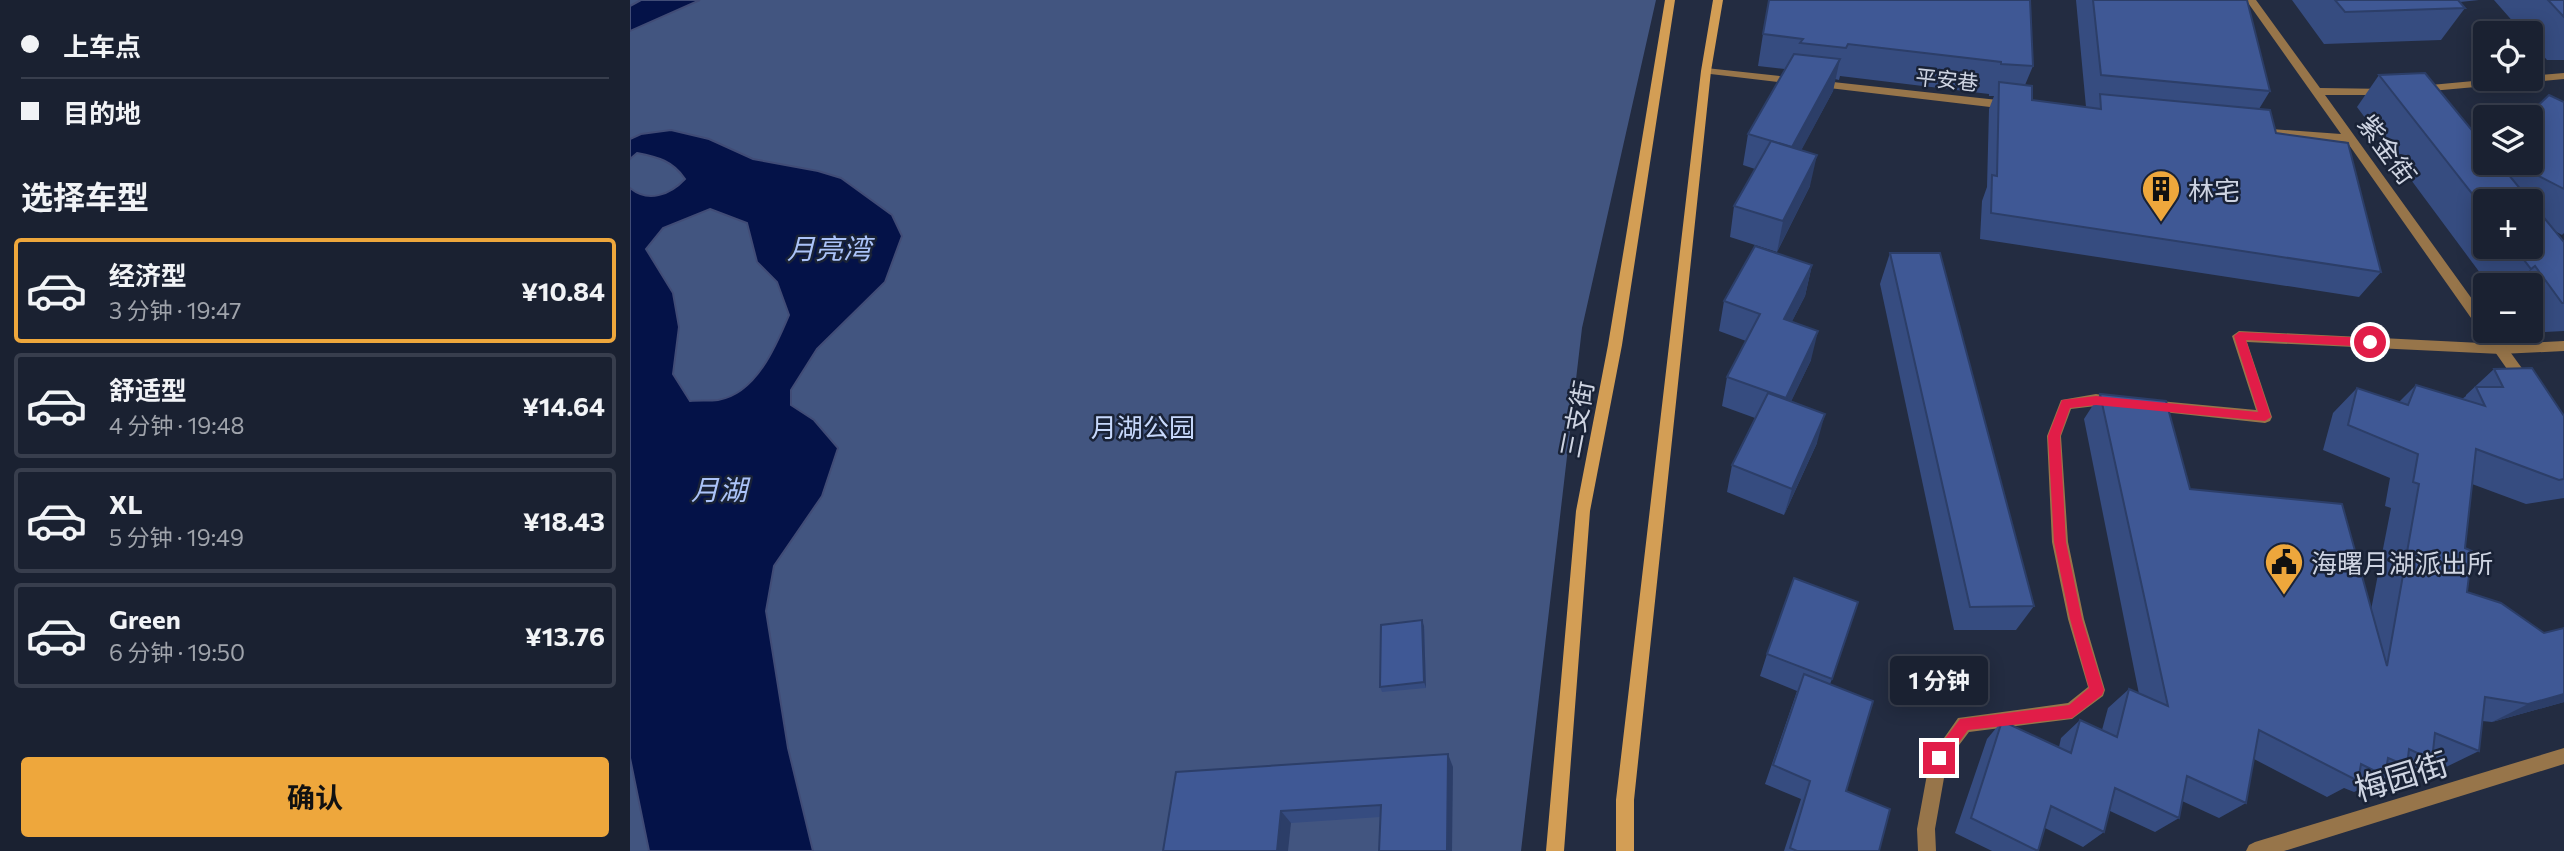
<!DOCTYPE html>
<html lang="zh">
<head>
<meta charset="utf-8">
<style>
	:root { --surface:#1a2131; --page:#232939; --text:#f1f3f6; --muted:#9fa3ab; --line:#383e4d; --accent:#eea73c }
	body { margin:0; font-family:Commissioner,"Noto Sans SC",sans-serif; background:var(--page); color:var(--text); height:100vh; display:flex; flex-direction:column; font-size:26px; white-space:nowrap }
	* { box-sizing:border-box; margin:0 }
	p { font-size:23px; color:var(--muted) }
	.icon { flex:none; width:38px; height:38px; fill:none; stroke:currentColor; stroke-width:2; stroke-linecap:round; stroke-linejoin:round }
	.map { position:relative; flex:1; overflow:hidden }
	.side { display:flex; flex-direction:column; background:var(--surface); width:630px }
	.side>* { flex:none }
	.banner { display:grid; align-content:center; height:154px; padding:0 21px; background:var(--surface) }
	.fabs { position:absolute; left:1843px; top:21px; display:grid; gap:14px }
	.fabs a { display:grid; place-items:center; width:70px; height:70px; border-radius:7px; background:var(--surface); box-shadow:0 4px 18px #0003,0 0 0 2px var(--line); font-size:35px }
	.end { position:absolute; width:32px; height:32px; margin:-16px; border:9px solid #e11d48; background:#fff; box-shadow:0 0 0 4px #fff }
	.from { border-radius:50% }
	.bubble { position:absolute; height:49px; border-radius:7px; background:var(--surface); box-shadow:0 4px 18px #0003,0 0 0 2px var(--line); font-size:23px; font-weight:700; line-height:49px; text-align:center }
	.banner b { display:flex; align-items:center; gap:24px; height:66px; font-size:26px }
	.banner b+b { border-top:2px solid var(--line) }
	.banner i { width:18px; height:18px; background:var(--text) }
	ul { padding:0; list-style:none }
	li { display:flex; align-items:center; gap:21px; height:105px; margin:0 14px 10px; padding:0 7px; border:4px solid var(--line); border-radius:7px }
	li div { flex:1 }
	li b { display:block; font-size:26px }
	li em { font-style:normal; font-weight:700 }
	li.on { border-color:var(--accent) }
	li>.icon { width:63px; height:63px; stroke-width:1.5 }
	h2 { padding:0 21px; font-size:32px; line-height:84px }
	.action { display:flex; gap:14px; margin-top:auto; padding:14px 21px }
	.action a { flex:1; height:80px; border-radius:7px; background:var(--accent); color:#111; font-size:28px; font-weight:700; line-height:80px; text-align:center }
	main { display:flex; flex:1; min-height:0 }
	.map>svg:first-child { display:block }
	.green { fill:#425580 }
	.water { fill:#041248; stroke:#414c76; stroke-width:2; fill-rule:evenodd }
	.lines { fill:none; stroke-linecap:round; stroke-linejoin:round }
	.service { fill:#97754a; fill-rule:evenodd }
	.minor { fill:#97754a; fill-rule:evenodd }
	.secondary { fill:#d39e55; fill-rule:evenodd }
	.wall { fill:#364c80; fill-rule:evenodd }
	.shaded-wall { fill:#2c3e68 }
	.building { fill:#3f5895; stroke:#2c3e68; stroke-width:2 }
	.route { fill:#e11d48 }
	.labels { text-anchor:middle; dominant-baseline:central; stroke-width:5; stroke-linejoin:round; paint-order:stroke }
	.far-street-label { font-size:21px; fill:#ced4e2; stroke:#192236 }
	.street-label { font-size:26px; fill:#ced4e2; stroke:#192236 }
	.poi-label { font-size:26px; fill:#ced4e2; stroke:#192236; text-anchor:start }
	.park-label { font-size:26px; fill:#c7d8fb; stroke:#192236 }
	.water-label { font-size:28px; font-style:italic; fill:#abc3f8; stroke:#192236 }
	.near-street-label { font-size:32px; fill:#ced4e2; stroke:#192236 }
</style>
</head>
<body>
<main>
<section class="side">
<div class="banner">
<b><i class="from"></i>上车点</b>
<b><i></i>目的地</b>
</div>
<h2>选择车型</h2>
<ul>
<li class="on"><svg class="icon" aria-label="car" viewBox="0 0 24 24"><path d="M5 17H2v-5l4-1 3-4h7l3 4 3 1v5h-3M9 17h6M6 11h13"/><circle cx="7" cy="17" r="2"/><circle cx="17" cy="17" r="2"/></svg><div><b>经济型</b><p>3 分钟 · 19:47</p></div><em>¥10.84</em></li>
<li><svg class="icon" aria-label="car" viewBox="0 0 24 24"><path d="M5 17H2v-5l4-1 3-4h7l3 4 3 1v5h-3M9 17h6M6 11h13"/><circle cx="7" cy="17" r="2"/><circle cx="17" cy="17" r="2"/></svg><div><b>舒适型</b><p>4 分钟 · 19:48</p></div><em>¥14.64</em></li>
<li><svg class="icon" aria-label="car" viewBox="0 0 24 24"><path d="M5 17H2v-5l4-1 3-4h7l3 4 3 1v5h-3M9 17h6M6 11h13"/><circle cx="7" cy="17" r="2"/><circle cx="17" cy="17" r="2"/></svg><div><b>XL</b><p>5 分钟 · 19:49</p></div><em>¥18.43</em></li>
<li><svg class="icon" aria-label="car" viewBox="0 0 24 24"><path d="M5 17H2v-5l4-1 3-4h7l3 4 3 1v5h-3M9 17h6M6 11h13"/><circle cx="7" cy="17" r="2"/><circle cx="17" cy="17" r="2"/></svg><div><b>Green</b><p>6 分钟 · 19:50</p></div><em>¥13.76</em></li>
</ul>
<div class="action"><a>确认</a></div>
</section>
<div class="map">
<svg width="1934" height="851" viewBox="0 0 1934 851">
	<rect width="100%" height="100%" fill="#232c41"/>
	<polygon class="green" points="0,0 1026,0 952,328 891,851 0,851"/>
	<g class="water">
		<polygon points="11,0 70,0 0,31 0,6"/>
		<path d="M 41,130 L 79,139 L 123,159 L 188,171 L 211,178 L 262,215 L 272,236 L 255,282 L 187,349 L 161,390 L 161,405 L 184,420 L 208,448 L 192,496 L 144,566 L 136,611 L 158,748 L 183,851 L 19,851 L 0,758 L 0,188 C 18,203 40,195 55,179 C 43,161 28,157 7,153 L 0,159 L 0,139 L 11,134 ZM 80,209 L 117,223 L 127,262 L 147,282 L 159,315 C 146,346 126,394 88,400 C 79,401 69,400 60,401 L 43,374 L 49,327 L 43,293 L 16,249 L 33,228 Z"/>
	</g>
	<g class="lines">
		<g class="service">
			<polygon points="1609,331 1871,344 1934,341 1934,351 1871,354 1617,342 1642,417 1640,421 1635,423 1514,410 1512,406 1514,402 1519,400 1626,410 1602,336"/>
			<polygon points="1466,394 1490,398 1492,402 1490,406 1466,406 1441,409 1431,436 1438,542 1454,619 1475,690 1473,696 1442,719 1339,732 1317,761 1305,829 1306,851 1288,851 1287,829 1300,758 1328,718 1438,703 1458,687 1438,619 1422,542 1417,436 1431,400"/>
		</g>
		<g class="minor">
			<polygon points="1616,0 1626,0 1690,88 1760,89 1761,91 1756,95 1695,95 1855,317 1855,331 1865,331 1899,378 1901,382 1899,386 1889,386 1717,142 1623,135 1621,132 1627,128 1711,134"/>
			<polygon points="1076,68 1377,101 1383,105 1377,109 1072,73 1072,69"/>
			<polygon points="1934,73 1934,79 1790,92 1785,89 1790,86 1865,79 1900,79 1900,76"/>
			<polygon points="1934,748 1934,764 1654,851 1616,851 1619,845 1625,842"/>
		</g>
		<g class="secondary">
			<polygon points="1035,0 1045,0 992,345 960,511 934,851 916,851 946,511 978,345"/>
			<polygon points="1083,0 1093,0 1081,71 1004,800 1004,851 986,851 986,800 1071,71"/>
		</g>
	</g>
	<g class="wall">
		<polygon points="1446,0 1617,0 1640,91 1629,109 1646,133 1751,272 1729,297 1350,239 1352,201 1357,187 1359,109 1364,96 1359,96 1359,94 1210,76 1209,80 1205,79 1203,91 1171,150 1180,186 1147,252 1100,237 1104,206 1125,169 1113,165 1118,134 1155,69 1128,66 1133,34 1403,66 1395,85 1402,100 1456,107"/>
		<polygon points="1662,0 1849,0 1830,2 1835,8 1811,40 1694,44"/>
		<polygon points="1864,0 1934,0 1934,60 1917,60 1900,41 1900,33 1893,33"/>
		<path d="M 1749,75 L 1855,163 L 1900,163 L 1934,102 L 1934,233 L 1932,235 L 1925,231 L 1934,242 L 1934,331 L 1899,333 L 1897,331 L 1900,331 L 1900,285 L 1859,285 L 1727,107 ZM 1855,201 L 1900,247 L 1855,247 Z"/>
		<polygon points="1260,253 1404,606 1386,630 1324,630 1250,284"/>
		<polygon points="1182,265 1175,296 1162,321 1181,360 1161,401 1187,443 1154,515 1097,492 1102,465 1125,418 1092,406 1097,377 1116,341 1089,331 1094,301"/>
		<polygon points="1864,369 1934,416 1934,498 1896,504 1842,484 1835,548 1837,592 1914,633 1934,628 1934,702 1862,722 1852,721 1849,751 1814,768 1798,762 1769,776 1763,774 1724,792 1714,788 1697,797 1624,759 1616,803 1589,818 1552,801 1549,818 1525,832 1480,811 1474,832 1453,847 1415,828 1408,851 1362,851 1325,833 1357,739 1372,721 1429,747 1431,738 1450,720 1472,730 1478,708 1499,689 1509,694 1454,419 1470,394 1560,489 1741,610 1761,508 1755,506 1760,478 1693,450 1703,413 1727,388 1769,402 1786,385 1832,399 1836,396 1836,395"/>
		<polygon points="794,626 796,688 752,692 750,687"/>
		<polygon points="1137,654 1202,679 1200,684 1216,791 1249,851 1154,851 1171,799 1135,784 1167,691 1130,676"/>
		<polygon points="823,767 750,817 661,823 546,772"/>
	</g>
	<g class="shaded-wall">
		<polygon points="1210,59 1203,91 1156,179 1162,147"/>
		<polygon points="1187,155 1180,186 1147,252 1153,221"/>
		<polygon points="1182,265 1175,296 1148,349 1154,319"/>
		<polygon points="1905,266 1885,285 1884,285 1901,269"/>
		<polygon points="1188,331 1181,360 1149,427 1156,398"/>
		<polygon points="1195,414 1187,443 1154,515 1162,489"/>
		<polygon points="792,620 794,626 796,688 794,682"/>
		<polygon points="1934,694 1934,702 1862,722 1898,704"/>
		<polygon points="818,754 823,767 822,851 817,851"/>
		<polygon points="651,811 661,823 658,851 647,851"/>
	</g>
	<g class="building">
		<polygon points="1139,0 1400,0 1403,66 1371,64 1371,62 1218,44 1216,48 1170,43 1173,39 1133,34"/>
		<polygon points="1463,0 1617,0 1640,91 1471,75"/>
		<polygon points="1705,0 1828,0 1835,8 1715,12"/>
		<polygon points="1918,0 1934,0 1934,17"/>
		<polygon points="1164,54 1210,59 1162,147 1118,134"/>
		<polygon points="1795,73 1855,146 1855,163 1869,163 1934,242 1934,303 1932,303 1905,266 1901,269 1884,247 1900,247 1900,201 1855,201 1855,210 1749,75"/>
		<polygon points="1369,82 1402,86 1402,100 1471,109 1470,94 1640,110 1646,133 1718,143 1751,272 1361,213 1362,175 1367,176"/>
		<polygon points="1919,95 1934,102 1934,189 1897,170 1891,163 1900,163 1900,117 1896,117"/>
		<polygon points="1141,141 1187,155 1153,221 1104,206"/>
		<polygon points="1125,246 1182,265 1154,319 1188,331 1156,398 1097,377 1130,314 1094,301"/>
		<polygon points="1260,253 1310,253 1404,606 1340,607"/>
		<polygon points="1902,368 1934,416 1934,479 1929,480 1846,449 1835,548 1842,551 1837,592 1871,603 1914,633 1934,628 1934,694 1898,704 1855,697 1849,751 1805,733 1802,760 1779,749 1777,766 1758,758 1755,776 1731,764 1728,781 1629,730 1616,803 1557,776 1549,818 1485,788 1474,832 1421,806 1408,851 1341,818 1372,721 1441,753 1450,720 1487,737 1499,689 1538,706 1470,394 1536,401 1560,489 1712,504 1757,666 1789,484 1783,482 1788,454 1718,425 1727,388 1778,405 1786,385 1855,406 1846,387 1873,387 1864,369"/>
		<polygon points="1138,393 1195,414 1162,489 1102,465"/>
		<polygon points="1164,578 1228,602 1202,679 1137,654"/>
		<polygon points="792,620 794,682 750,687 751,625"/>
		<polygon points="1174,674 1243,701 1216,791 1260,809 1249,851 1167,851 1160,848 1180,781 1143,765"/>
		<polygon points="818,754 817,851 749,851 751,805 651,811 647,851 533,851 546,772"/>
	</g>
	<polygon class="route" points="1609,332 1740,338 1745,342 1740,347 1616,340 1641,417 1635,421 1466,405 1440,408 1430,436 1436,542 1452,619 1474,690 1472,695 1442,718 1338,730 1314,763 1304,763 1304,753 1330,719 1439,705 1459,688 1440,619 1424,542 1418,436 1432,400 1466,396 1628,412 1604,336"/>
	<defs>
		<g id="building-pin" transform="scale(2.0125)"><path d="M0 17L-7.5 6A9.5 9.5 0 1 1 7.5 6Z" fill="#eea73c" stroke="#192236"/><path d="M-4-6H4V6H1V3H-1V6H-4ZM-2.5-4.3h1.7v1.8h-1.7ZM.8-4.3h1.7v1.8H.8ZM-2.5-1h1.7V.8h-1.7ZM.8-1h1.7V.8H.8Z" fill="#111"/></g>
		<g id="civic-pin" transform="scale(2.0125)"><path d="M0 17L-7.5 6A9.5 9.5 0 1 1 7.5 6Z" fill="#eea73c" stroke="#192236"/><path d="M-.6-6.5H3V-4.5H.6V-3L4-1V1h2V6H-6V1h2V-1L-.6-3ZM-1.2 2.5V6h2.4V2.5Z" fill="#111"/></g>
	</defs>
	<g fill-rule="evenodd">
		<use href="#building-pin" x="1531" y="189"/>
		<use href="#civic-pin" x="1654" y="562"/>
	</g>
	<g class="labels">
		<g class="far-street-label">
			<text transform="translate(1317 79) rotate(6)">平安巷</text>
		</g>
		<g class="street-label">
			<text transform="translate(1758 149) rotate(54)">紫金街</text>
			<text transform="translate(946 419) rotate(-79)">三支街</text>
		</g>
		<g class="poi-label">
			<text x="1558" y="189">林宅</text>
			<text x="1681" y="562">海曙月湖派出所</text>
		</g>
		<g class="park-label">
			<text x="513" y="426">月湖公园</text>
		</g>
		<g class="water-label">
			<text x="199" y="248">月亮湾</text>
			<text x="89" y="489">月湖</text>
		</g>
		<g class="near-street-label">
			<text transform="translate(1771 775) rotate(-17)">梅园街</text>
		</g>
	</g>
</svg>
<div class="fabs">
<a><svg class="icon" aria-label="locate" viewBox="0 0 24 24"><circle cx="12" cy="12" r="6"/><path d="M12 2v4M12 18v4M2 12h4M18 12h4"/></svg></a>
<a><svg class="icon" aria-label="layers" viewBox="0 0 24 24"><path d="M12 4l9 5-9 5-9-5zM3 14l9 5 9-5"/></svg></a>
<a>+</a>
<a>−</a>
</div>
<i class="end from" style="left:1740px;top:342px"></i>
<i class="end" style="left:1309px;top:758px"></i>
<div class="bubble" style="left:1260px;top:656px;width:98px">1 分钟</div>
</div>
</main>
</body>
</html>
